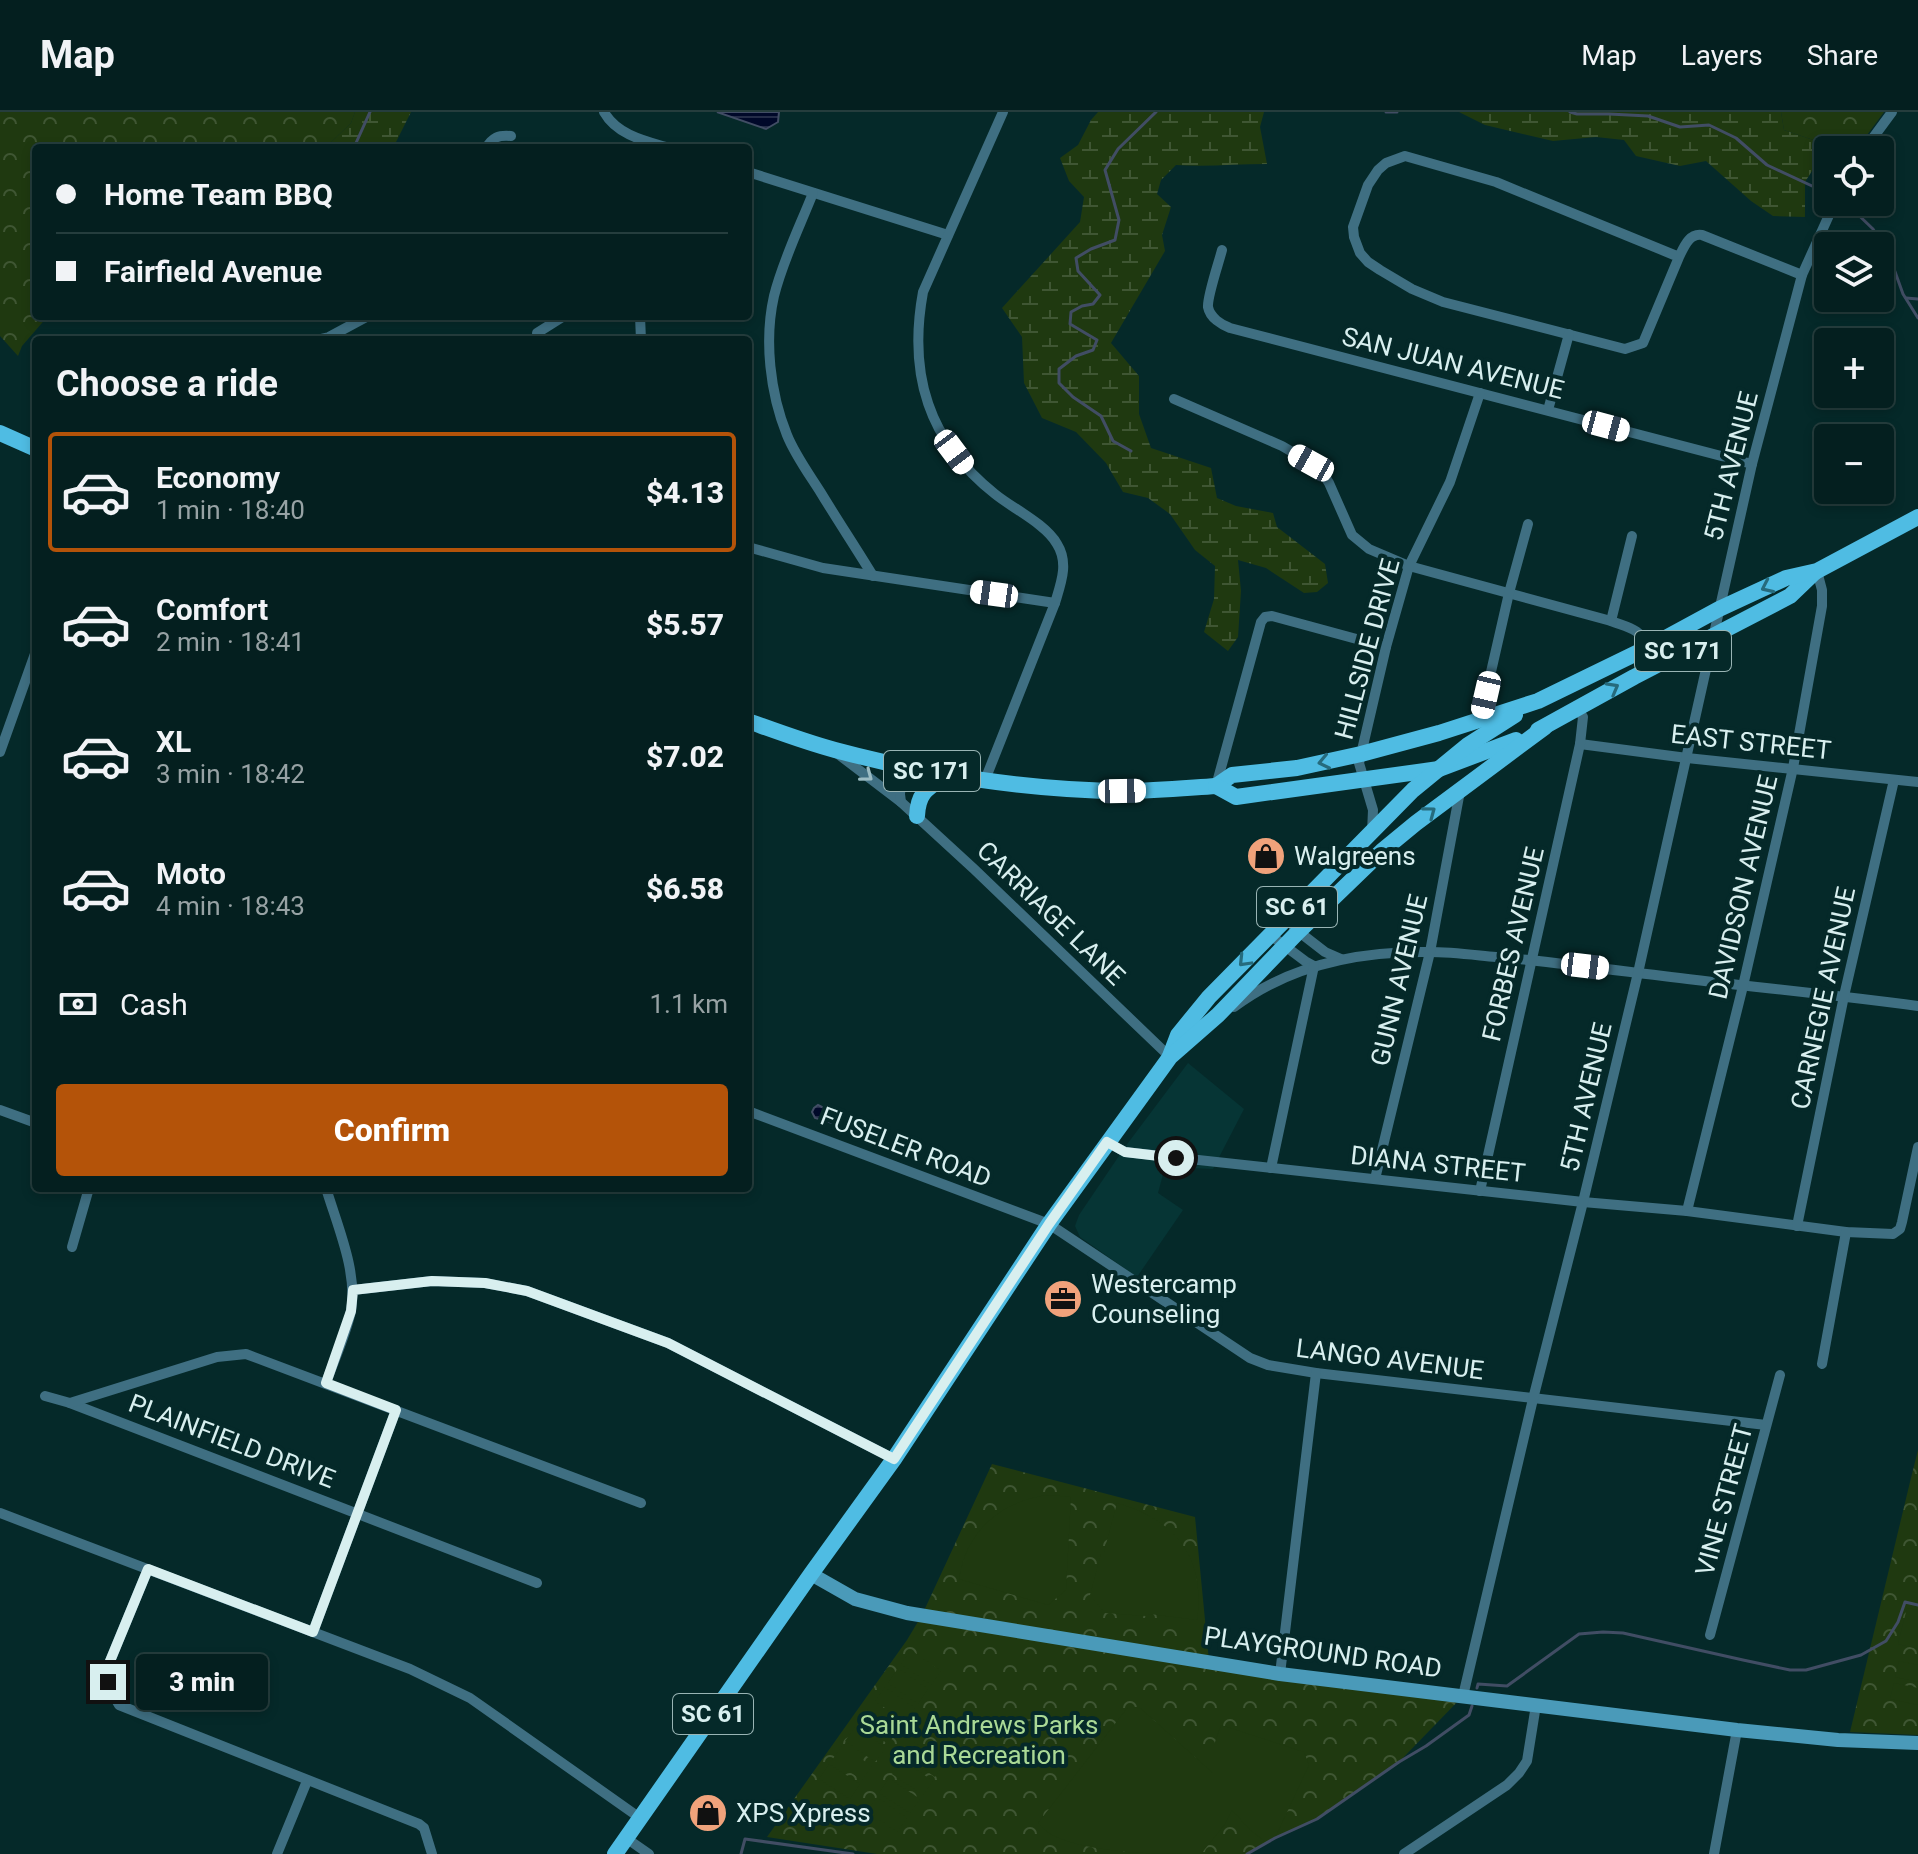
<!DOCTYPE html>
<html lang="en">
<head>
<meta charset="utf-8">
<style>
	:root { --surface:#041f1f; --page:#122c2c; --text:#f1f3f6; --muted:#97a2a4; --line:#253d3d; --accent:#b45309 }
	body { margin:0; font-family:Roboto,sans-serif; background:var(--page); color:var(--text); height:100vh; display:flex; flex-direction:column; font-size:30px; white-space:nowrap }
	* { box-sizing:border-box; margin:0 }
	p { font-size:26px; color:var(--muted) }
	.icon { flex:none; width:44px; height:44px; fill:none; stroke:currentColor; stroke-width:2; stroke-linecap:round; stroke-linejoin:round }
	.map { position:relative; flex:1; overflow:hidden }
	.panel { position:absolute; left:32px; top:224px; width:720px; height:856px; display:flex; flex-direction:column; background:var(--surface); border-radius:8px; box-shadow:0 4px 12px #0003,0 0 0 2px var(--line) }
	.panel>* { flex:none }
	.guide { position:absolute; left:32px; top:32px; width:720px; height:176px; border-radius:8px; box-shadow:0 4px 12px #0003,0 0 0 2px var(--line); display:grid; align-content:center; height:176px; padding:0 24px; background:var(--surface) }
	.controls { position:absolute; left:1814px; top:24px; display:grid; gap:16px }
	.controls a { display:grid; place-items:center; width:80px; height:80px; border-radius:8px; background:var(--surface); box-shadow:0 4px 12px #0003,0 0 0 2px var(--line); font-size:40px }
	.end { position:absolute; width:36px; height:36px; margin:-18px; border:10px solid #d8efef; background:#111; box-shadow:0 0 0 4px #111 }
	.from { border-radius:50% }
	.bubble { position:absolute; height:56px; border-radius:8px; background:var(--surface); box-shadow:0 4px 12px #0003,0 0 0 2px var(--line); font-size:26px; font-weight:800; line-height:56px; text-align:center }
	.car { position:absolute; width:24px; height:48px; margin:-24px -12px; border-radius:10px; box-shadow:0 0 6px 2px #0007; background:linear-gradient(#fff 24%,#345 0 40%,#fff 0 76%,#345 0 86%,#fff 0) }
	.guide b { display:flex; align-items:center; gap:28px; height:76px; font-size:30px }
	.guide b+b { border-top:2px solid var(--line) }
	.guide i { width:20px; height:20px; background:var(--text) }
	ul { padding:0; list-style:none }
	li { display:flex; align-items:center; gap:24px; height:120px; margin:0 16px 12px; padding:0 8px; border:4px solid transparent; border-radius:8px }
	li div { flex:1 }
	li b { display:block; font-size:30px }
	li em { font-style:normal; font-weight:800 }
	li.active { border-color:var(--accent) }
	li>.icon { width:72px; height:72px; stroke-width:1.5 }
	h2 { padding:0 24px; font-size:36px; line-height:96px }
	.pay { display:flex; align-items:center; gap:20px; height:88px; padding:0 24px; font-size:30px }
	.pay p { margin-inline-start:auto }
	.button { display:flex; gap:16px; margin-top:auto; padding:16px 24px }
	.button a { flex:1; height:92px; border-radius:8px; background:var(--accent); color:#fff; font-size:32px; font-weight:800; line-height:92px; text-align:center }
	header { display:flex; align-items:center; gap:48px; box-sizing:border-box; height:112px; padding:0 40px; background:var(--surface); border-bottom:2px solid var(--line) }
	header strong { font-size:38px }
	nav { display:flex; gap:44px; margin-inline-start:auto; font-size:28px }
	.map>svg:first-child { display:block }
	.built { fill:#063535 }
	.forest { fill:url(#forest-crowns) }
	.wetland { fill:url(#wetland-marsh) }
	.garden { fill:#1f3910 }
	.water { fill:url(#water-rules); stroke:#414d64; stroke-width:2 }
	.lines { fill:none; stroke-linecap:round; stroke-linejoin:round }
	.stream { stroke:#414d64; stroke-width:3 }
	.minor { stroke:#3f6f82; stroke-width:10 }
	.secondary { stroke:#4a9ab9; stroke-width:14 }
	.primary { stroke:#4fbce3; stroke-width:16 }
	.oneway { stroke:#266b7d }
	.oneway2 { stroke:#9bbcc3 }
	.route { stroke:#d8efef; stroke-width:10 }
	.labels { text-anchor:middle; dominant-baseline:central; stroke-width:8; stroke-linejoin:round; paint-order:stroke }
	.shield { fill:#052929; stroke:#99b4b4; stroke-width:2 }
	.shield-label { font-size:24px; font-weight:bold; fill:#d8efef }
	.street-label { font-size:26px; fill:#d8efef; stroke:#052929 }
	.poi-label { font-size:26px; fill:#d8efef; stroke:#052929; text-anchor:start }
	.park-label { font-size:26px; fill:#aad996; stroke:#052929 }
</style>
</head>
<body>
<header>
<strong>Map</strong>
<nav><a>Map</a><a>Layers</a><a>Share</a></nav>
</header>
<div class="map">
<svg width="1918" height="1742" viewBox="0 0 1918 1742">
	<defs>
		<pattern id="forest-crowns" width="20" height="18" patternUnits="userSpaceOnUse" patternTransform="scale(2)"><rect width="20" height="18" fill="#1f3910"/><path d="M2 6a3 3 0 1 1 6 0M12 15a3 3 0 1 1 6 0" fill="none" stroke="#3f5633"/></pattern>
		<pattern id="wetland-marsh" width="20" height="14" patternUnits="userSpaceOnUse" patternTransform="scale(2)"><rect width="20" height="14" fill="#1f3910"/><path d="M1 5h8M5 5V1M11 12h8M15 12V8" fill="none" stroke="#3f5633"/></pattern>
		<pattern id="water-rules" width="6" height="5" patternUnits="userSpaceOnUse" patternTransform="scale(2)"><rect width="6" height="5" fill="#000829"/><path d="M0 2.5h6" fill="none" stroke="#242c48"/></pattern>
	</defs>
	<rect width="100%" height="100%" fill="#052929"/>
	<polygon class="built" points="1188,951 1244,997 1213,1057 1165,1055 1158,1081 1183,1098 1137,1165 1080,1125 1075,1114 1079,1103 1125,1035"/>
	<g class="forest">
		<polygon points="0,0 355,0 351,11 325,36 36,36 36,204 48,204 22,234 18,244 0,224"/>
		<polygon points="1781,0 1884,0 1856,38 1828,38 1828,56 1824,53 1825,32 1784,18"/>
		<polygon points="1918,1338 1918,1623 1850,1620 1910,1370"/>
		<polygon points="992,1352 1195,1405 1209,1549 1463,1584 1399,1650 1317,1707 1275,1726 1247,1742 877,1742 767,1725 907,1528 922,1503"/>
	</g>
	<g class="wetland">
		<polygon points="355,0 411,0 393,36 325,36 351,11"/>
		<path d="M 1098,0 L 1264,0 L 1260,15 L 1267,52 C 1236,52 1206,55 1176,53 L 1161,68 L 1157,82 L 1171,95 L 1162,123 L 1165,139 L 1111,231 L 1139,264 L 1139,302 L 1151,336 L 1211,356 L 1217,386 L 1236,394 L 1273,401 L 1277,415 L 1325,452 L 1328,471 L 1317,480 L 1304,481 L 1266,456 L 1238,448 L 1241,479 L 1238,525 L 1228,539 L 1204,520 L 1214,487 L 1215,454 L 1195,438 L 1170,402 L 1148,386 L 1123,380 L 1106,351 L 1076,320 L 1042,306 L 1024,271 L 1022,225 L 1002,196 L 1080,110 L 1084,85 L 1069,69 L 1060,46 L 1078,33 L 1091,8 Z"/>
		<polygon points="1459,0 1781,0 1784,18 1825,32 1824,53 1812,59 1805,70 1805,105 1773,104 1751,89 1706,49 1680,54 1636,44 1624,28 1596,25 1553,29 1485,13"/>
	</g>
	<g class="garden">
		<path d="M 1048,1383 L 1071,1385 L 1066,1478 L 1048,1493 L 959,1467 C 966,1419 1001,1389 1048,1383 Z"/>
		<path d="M 1117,1391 C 1176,1408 1206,1446 1197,1508 L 1150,1502 L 1146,1504 L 1105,1501 L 1090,1483 L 1101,1442 L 1104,1440 Z"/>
		<polygon points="1907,1496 1918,1498 1918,1537 1898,1532"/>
		<polygon points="911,1538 941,1559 931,1573 901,1552"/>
		<polygon points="1899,1549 1918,1553 1918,1570 1895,1565"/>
		<polygon points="898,1556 928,1577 918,1592 888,1571"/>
		<polygon points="1894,1571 1918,1576 1918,1593 1890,1587"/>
		<polygon points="885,1575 915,1596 905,1610 875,1589"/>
		<path d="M 1128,1595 L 1139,1595 L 1214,1662 L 1214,1633 L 1221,1613 L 1304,1640 L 1309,1653 L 1275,1726 L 1267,1731 L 1250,1718 L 1232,1698 L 1225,1712 L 1201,1742 C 1158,1742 1090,1742 1052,1723 C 1047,1720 1042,1715 1038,1711 Z"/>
		<polygon points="868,1597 898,1618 888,1632 858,1611"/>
		<polygon points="855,1615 886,1636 875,1650 845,1629"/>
		<polygon points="915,1630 945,1651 935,1665 904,1644"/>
		<polygon points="842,1634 872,1654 862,1668 832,1648"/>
		<polygon points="902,1648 933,1669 923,1683 892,1662"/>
		<polygon points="829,1652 860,1672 850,1687 819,1667"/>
		<polygon points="889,1666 920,1687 910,1701 879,1681"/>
		<polygon points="877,1685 907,1706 897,1720 867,1699"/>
	</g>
	<g class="water">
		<polygon points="717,0 779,0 778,10 766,17"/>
		<polygon points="818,993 836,1002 836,1009 832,1011 815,1006 812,1000 814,996"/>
	</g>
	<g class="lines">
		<g class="stream">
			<polyline points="1386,0 1397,0"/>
			<polyline points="1570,0 1577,2 1609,2 1648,4 1680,15 1709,13 1736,26 1767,53 1825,80"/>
			<polyline points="356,31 370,0"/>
			<polyline points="1847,92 1873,117 1889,143 1903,182 1918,206"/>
			<polyline points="1906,186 1918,187"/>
			<polyline points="1131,339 1113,329 1101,304 1073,285 1059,271 1059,257 1076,244 1093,238 1097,228 1070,212 1071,200 1082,194 1093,192 1100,183 1078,159 1076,146 1091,137 1115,128 1119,108 1105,58 1118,37 1156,0"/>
			<polyline points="1477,1576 1478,1572 1507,1574 1579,1522 1603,1520 1623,1521 1743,1548 1790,1558 1806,1558 1861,1543 1886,1529 1898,1510 1905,1490 1918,1493"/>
			<polyline points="741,1742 745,1727 853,1742"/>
			<polyline points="1247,1742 1275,1726 1317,1707 1399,1650 1426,1634 1469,1603 1472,1594"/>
		</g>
		<g class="minor">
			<path d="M 604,0 C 617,23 645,29 669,36"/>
			<path d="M 486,36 C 493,25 498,23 511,24"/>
			<polyline points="1864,38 1892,0"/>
			<polyline points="748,60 948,123"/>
			<path d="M 813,81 C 800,114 783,148 774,184 C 764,228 770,281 787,323 C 795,343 809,362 821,381 C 838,409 856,436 873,464"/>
			<path d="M 1222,138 C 1219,150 1207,185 1208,195 C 1210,206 1222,213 1230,216 L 1752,352"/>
			<path d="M 1679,145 L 1643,231 L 1625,237 L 1443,190 L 1412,177 L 1380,158 L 1368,150 L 1360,141 L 1354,125 L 1353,115 L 1368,73 L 1378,58 L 1386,51 L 1405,44 L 1496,70 L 1679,145 C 1684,135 1689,121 1702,123 L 1802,163"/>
			<polyline points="640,204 641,228"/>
			<polyline points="537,221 564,204"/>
			<polyline points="316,228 329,225 368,204"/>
			<path d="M 1174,287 L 1282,334 L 1311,351 L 1322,360 L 1329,371 L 1352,423 L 1369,437 L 1409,454 L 1611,509 C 1629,516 1639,516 1649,535"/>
			<polyline points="1548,298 1569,222"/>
			<polyline points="748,435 823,456 1055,491"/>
			<polyline points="1611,509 1632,424"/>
			<polyline points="1480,608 1509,481 1528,412"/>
			<polyline points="1580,632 1687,646 1918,670"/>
			<polyline points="0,640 36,539"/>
			<polyline points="838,642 901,690"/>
			<polyline points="903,653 900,682 901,690 974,757 1170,945 1172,944"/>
			<path d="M 985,668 L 1055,491 C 1061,471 1069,451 1057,432 C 1046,412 1012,396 995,382 C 928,329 908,262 923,180 L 1003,0"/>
			<polyline points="1216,674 1261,510 1265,505 1272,504 1386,535"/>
			<polyline points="1372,720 1373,698 1359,651 1386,535 1409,454 1450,370 1480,281"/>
			<polyline points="1294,816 1325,840 1341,847"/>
			<polyline points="1269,822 1305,849 1314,854"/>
			<path d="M 1234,895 C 1290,853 1361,839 1429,840 C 1452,840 1474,843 1496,845 C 1555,850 1613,858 1671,865 C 1753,875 1836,883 1918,894"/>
			<polyline points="0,998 36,1011"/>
			<polyline points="748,999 1049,1112 1250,1246 1268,1253 1316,1261 1766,1313"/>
			<polyline points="1107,1030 1125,1040 1583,1090 1687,1099 1846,1120 1893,1122 1900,1117 1902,1110 1918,1035"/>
			<polyline points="1271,1056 1314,854"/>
			<polyline points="1375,1067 1430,840 1460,679"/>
			<polyline points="1480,1079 1580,632 1583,605 1577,596"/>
			<polyline points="1687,1099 1743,874 1793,656 1822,494 1822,478 1817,459"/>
			<polyline points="1797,1114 1844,884 1894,668"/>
			<polyline points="72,1135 89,1076"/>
			<polyline points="353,1178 432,1169 485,1171 527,1179 668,1231 894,1347"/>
			<polyline points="1822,1252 1846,1120"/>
			<path d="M 326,1271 C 334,1248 346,1223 351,1199 C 358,1160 337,1113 326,1076"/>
			<polyline points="45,1284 70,1291 537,1471"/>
			<polyline points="70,1291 217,1245 246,1242 641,1391"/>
			<polyline points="0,1401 410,1557 470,1586 640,1706"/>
			<path d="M 148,1457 L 108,1554 C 108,1570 111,1580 119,1593 L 419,1712 L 424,1716 L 432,1742"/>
			<polyline points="313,1520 396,1298"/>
			<polyline points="1710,1523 1780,1263"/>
			<polyline points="1280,1562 1316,1261"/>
			<polyline points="1463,1584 1533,1287 1583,1090 1638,861 1752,352 1802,163 1835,90"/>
			<polyline points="626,1726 649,1742"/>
			<polyline points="277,1742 307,1669"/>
			<polyline points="1404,1742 1507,1673 1519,1661 1527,1649 1536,1593"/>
			<polyline points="1714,1742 1737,1618"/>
		</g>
		<polyline class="secondary" points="811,1462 855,1487 907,1501 1280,1562 1737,1618 1838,1628 1918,1631"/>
		<g class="primary">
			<polyline points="0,321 36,337"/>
			<path d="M 748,609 C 776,619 805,630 835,638 C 924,662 1032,679 1125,679 C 1155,679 1186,676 1216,674"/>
			<polyline points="1538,618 1634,565 1790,484 1815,460"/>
			<polyline points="1216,674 1232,663 1297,656 1361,642 1439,621 1538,589 1649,535 1719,497 1786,466 1817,459 1918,405"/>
			<polyline points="1216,674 1236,685 1439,657 1516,628"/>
			<path d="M 917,704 C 918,678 930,675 949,662"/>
			<polyline points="1170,944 1178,923 1209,885 1413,678 1468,633 1515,603"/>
			<polyline points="615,1742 811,1462 894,1347 1049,1112 1170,945 1218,903 1298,820 1382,739 1416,711 1545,615"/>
		</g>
	</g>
	<defs><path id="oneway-chevron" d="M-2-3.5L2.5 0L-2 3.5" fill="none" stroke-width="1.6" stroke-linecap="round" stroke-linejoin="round" transform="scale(2)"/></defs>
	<g class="oneway">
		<use href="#oneway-chevron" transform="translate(1767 475) rotate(155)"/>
		<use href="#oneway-chevron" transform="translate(1613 576) rotate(-29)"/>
		<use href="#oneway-chevron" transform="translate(1324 650) rotate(168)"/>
		<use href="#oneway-chevron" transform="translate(1430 700) rotate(-37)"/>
		<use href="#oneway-chevron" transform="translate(1244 849) rotate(134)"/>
	</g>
	<use class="oneway2" href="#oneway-chevron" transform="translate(867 664) rotate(37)"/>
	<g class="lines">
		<polyline class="route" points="108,1570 108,1554 148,1457 313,1520 396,1298 326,1271 351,1199 353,1178 432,1169 485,1171 527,1179 668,1231 894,1347 1049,1112 1107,1030 1125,1040 1176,1046"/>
	</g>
	<defs>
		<g id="shop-disc" transform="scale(2)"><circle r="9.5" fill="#f0a27b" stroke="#052929"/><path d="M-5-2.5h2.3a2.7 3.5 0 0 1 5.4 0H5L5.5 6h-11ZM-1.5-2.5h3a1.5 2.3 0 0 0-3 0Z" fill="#111"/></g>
		<g id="office-disc" transform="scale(2)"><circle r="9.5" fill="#f0a27b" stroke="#052929"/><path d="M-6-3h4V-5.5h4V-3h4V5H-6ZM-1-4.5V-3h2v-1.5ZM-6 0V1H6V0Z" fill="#111"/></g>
	</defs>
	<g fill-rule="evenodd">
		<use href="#shop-disc" x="1266" y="744"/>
		<use href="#office-disc" x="1063" y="1187"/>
		<use href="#shop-disc" x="708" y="1701"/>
	</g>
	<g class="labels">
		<g class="shield">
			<rect x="1635" y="519" width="96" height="40" rx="6"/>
			<rect x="884" y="639" width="96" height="40" rx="6"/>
			<rect x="1257" y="775" width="80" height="40" rx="6"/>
			<rect x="673" y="1582" width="80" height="40" rx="6"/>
		</g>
		<g class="shield-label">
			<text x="1683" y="539">SC 171</text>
			<text x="932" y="659">SC 171</text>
			<text x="1297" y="795">SC 61</text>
			<text x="713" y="1602">SC 61</text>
		</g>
		<g class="street-label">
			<text transform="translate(1453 251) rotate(14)">SAN JUAN AVENUE</text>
			<text transform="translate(1731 354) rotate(-76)">5TH AVENUE</text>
			<text transform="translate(1367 537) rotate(-75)">HILLSIDE DRIVE</text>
			<text transform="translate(1751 630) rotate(6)">EAST STREET</text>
			<text transform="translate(1743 775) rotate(-77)">DAVIDSON AVENUE</text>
			<text transform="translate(1051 801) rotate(44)">CARRIAGE LANE</text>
			<text transform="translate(1513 832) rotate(-77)">FORBES AVENUE</text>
			<text transform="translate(1399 868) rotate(-77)">GUNN AVENUE</text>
			<text transform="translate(1823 886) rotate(-78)">CARNEGIE AVENUE</text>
			<text transform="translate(1586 985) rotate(-77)">5TH AVENUE</text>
			<text transform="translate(906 1035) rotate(21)">FUSELER ROAD</text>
			<text transform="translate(1438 1052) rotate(6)">DIANA STREET</text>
			<text transform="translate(1390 1247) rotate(7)">LANGO AVENUE</text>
			<text transform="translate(232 1329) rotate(21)">PLAINFIELD DRIVE</text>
			<text transform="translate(1724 1388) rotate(-75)">VINE STREET</text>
			<text transform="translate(1323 1540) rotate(8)">PLAYGROUND ROAD</text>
		</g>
		<g class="poi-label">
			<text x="1294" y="744">Walgreens</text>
			<text x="1091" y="1172">Westercamp<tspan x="1091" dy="30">Counseling</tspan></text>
			<text x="736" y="1701">XPS Xpress</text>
		</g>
		<g class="park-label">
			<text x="979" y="1613">Saint Andrews Parks<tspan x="979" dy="30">and Recreation</tspan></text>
		</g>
	</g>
</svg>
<div class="controls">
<a><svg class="icon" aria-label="locate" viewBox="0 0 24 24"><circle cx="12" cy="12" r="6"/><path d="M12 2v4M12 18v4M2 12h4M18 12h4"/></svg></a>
<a><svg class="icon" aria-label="layers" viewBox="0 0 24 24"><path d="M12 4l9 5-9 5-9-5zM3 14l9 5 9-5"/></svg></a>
<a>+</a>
<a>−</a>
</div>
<i class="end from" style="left:1176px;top:1046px"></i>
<i class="end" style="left:108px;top:1570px"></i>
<div class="bubble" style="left:136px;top:1542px;width:132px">3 min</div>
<i class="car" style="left:1606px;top:314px;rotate:105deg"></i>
<i class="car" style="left:954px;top:340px;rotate:143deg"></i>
<i class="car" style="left:1311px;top:351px;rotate:299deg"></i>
<i class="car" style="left:994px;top:482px;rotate:278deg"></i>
<i class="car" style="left:1486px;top:583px;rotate:193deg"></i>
<i class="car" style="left:1122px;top:679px;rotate:89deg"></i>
<i class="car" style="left:1585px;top:854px;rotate:97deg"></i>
<div class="guide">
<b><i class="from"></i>Home Team BBQ</b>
<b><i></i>Fairfield Avenue</b>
</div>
<section class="panel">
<h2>Choose a ride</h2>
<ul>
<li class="active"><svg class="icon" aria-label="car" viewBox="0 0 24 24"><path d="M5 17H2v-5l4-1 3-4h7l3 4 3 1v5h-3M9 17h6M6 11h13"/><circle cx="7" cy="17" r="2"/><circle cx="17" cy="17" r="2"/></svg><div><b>Economy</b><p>1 min · 18:40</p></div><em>$4.13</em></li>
<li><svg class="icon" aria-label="car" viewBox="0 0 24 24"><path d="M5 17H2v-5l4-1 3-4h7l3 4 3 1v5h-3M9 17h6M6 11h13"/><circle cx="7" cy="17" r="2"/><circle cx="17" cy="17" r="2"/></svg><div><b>Comfort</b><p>2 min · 18:41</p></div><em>$5.57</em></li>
<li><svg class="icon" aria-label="car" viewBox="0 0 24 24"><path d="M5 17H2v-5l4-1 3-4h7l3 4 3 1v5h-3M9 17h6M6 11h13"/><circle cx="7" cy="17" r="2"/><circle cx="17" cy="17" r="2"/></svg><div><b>XL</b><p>3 min · 18:42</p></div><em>$7.02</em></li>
<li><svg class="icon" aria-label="car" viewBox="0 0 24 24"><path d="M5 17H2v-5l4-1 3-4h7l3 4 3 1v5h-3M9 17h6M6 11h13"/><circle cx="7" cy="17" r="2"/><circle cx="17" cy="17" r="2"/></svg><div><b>Moto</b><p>4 min · 18:43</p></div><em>$6.58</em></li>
</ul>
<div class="pay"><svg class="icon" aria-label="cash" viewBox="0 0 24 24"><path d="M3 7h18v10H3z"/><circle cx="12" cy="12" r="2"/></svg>Cash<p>1.1 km</p></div>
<div class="button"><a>Confirm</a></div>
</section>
</div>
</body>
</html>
